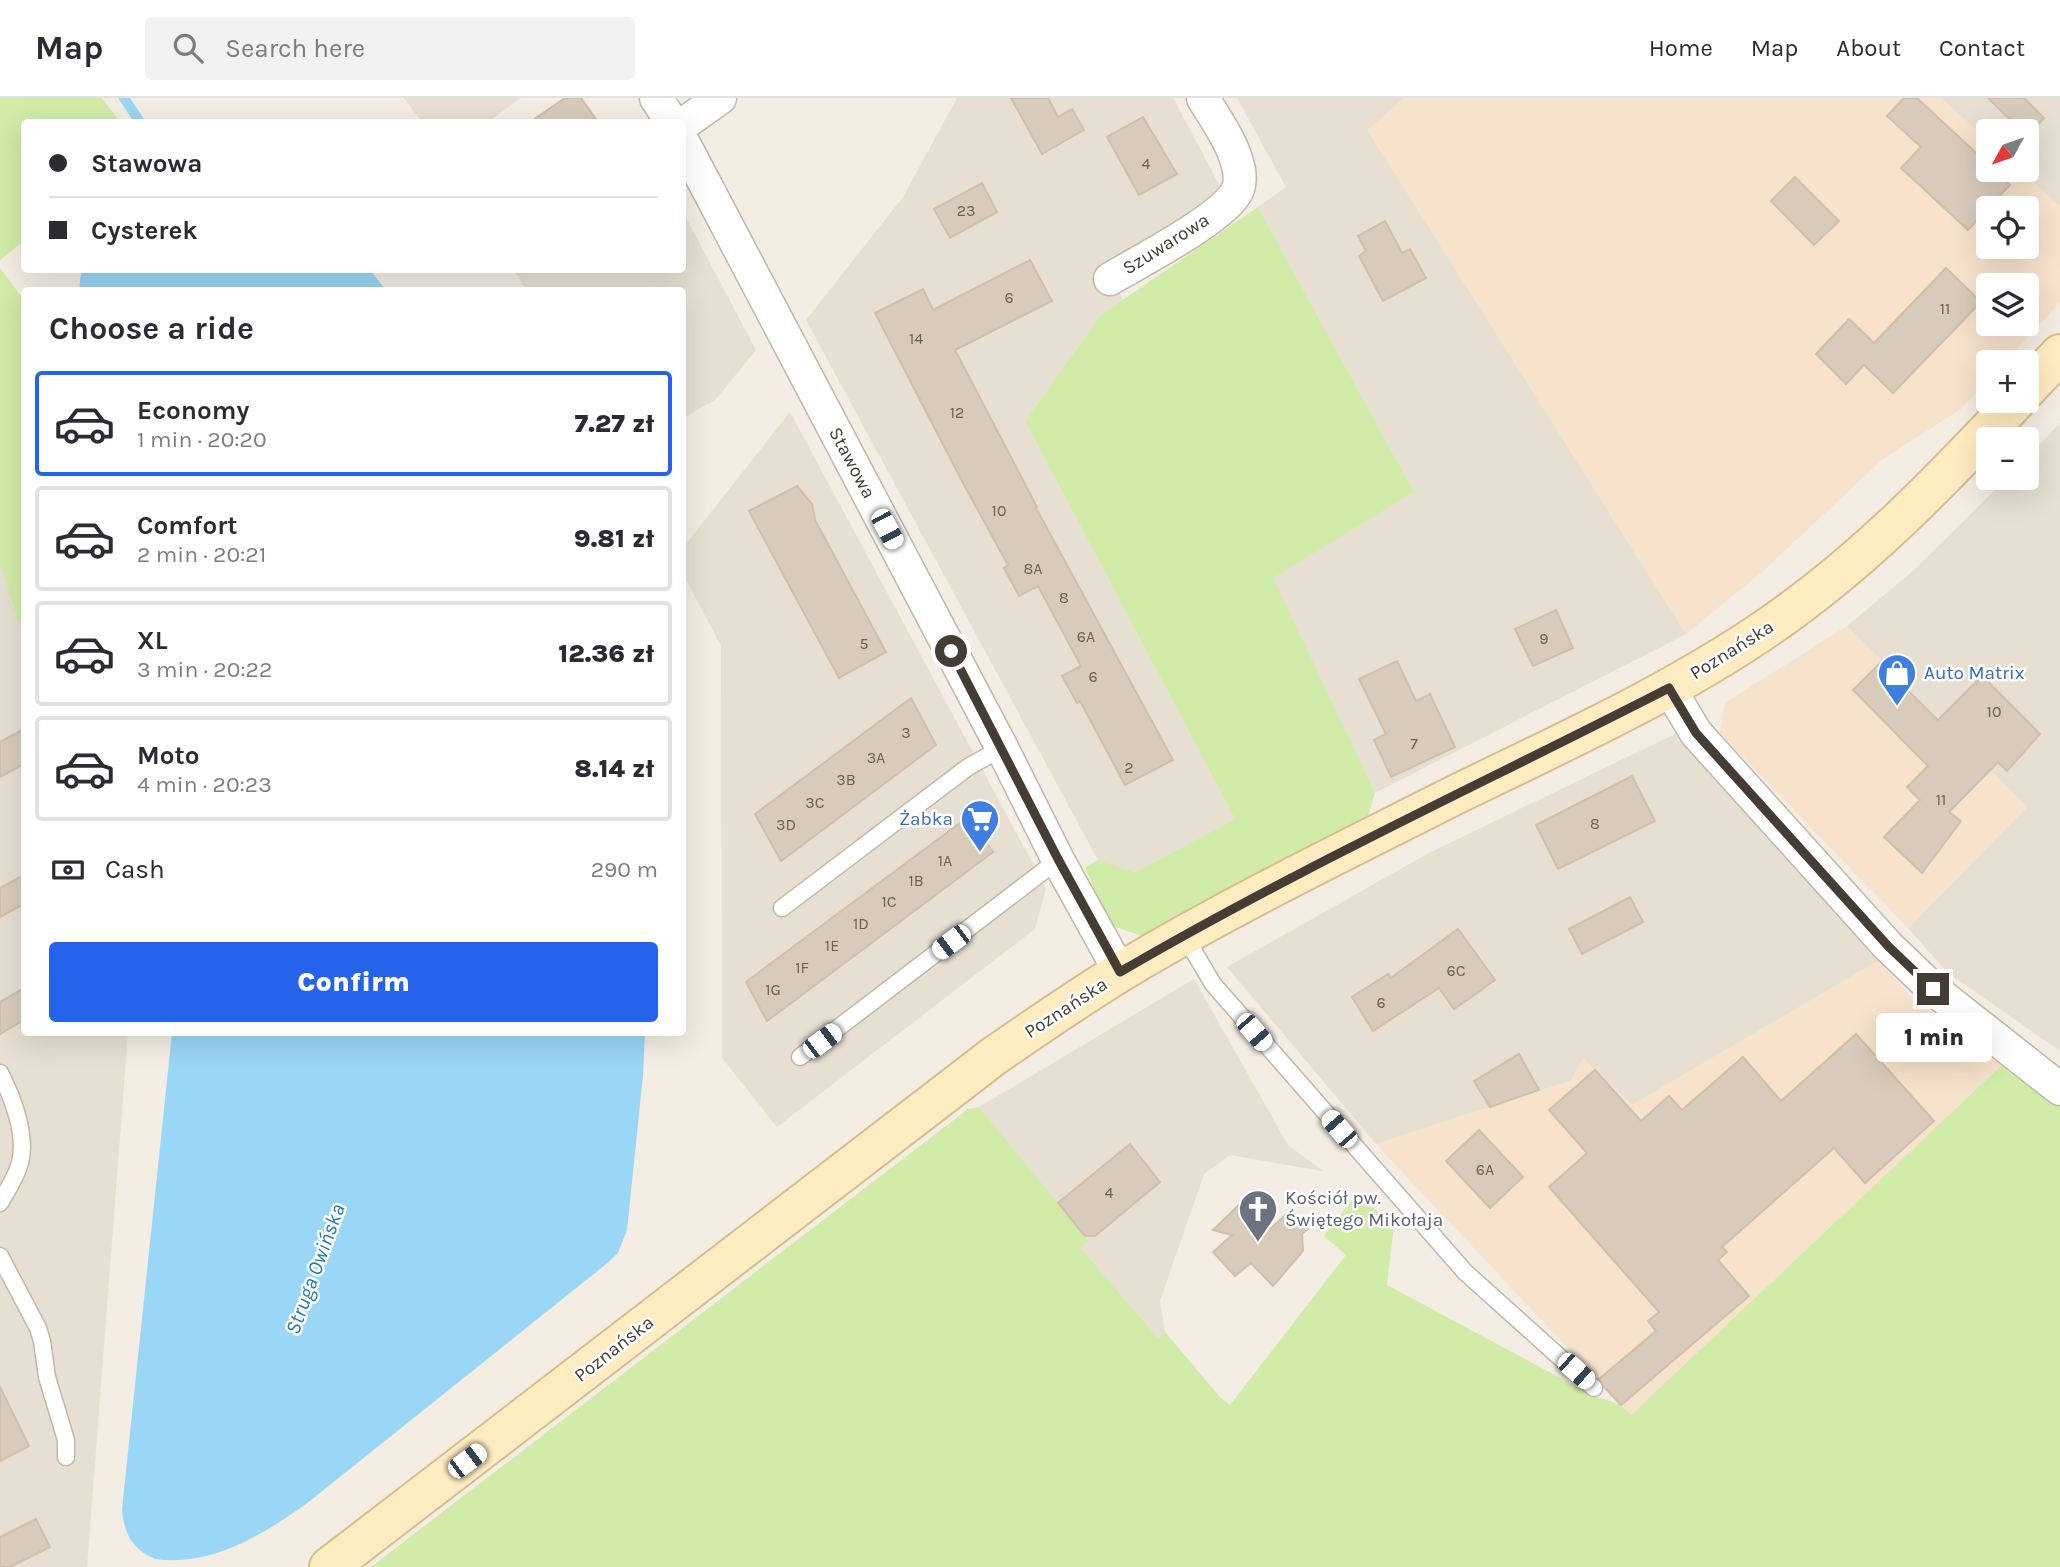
<!DOCTYPE html>
<html lang="en">
<head>
<meta charset="utf-8">
<style>
	:root { --surface:#fff; --page:#f2f2f3; --text:#2b2b33; --muted:#7c7c81; --line:#e1e1e2; --accent:#2563eb }
	body { margin:0; font-family:Karla,sans-serif; background:var(--page); color:var(--text); height:100vh; display:flex; flex-direction:column; font-size:26px; white-space:nowrap }
	* { box-sizing:border-box; margin:0 }
	p { font-size:23px; color:var(--muted) }
	.icon { flex:none; width:38px; height:38px; fill:none; stroke:currentColor; stroke-width:2; stroke-linecap:round; stroke-linejoin:round }
	.map { position:relative; flex:1; overflow:hidden }
	.details { position:absolute; left:21px; top:189px; width:665px; height:749px; display:flex; flex-direction:column; background:var(--surface); border-radius:7px; box-shadow:0 7px 28px #0002 }
	.details>* { flex:none }
	.top-card { position:absolute; left:21px; top:21px; width:665px; height:154px; border-radius:7px; box-shadow:0 7px 28px #0002; display:grid; align-content:center; height:154px; padding:0 28px; background:var(--surface) }
	.needle { width:46px; rotate:230deg }
	.tools { position:absolute; left:1976px; top:21px; display:grid; gap:14px }
	.tools a { display:grid; place-items:center; width:63px; height:63px; border-radius:7px; background:var(--surface); box-shadow:0 7px 28px #0002; font-size:35px }
	.end { position:absolute; width:32px; height:32px; margin:-16px; border:9px solid #453d33; background:#fff; box-shadow:0 0 0 4px #fff }
	.from { border-radius:50% }
	.bubble { position:absolute; height:49px; border-radius:7px; background:var(--surface); box-shadow:0 7px 28px #0002; font-size:23px; font-weight:800; line-height:49px; text-align:center }
	.car { position:absolute; width:21px; height:42px; margin:-21px -10px; border-radius:9px; box-shadow:0 0 5px 2px #0007; background:linear-gradient(#fff 24%,#345 0 40%,#fff 0 76%,#345 0 86%,#fff 0) }
	.top-card b { display:flex; align-items:center; gap:24px; height:66px; font-size:26px }
	.top-card b+b { border-top:2px solid var(--line) }
	.top-card i { width:18px; height:18px; background:var(--text) }
	ul { padding:0; list-style:none }
	li { display:flex; align-items:center; gap:21px; height:105px; margin:0 14px 10px; padding:0 14px; border:4px solid var(--line); border-radius:7px }
	li div { flex:1 }
	li b { display:block; font-size:26px }
	li em { font-style:normal; font-weight:800 }
	li.current { border-color:var(--accent) }
	li>.icon { width:63px; height:63px; stroke-width:1.5 }
	h2 { padding:0 28px; font-size:32px; line-height:84px }
	.pay { display:flex; align-items:center; gap:18px; height:77px; padding:0 28px; font-size:26px }
	.pay p { margin-inline-start:auto }
	.button { display:flex; gap:14px; margin-top:auto; padding:14px 28px }
	.button a { flex:1; height:80px; border-radius:7px; background:var(--accent); color:#fff; font-size:28px; font-weight:800; line-height:80px; text-align:center }
	header { display:flex; align-items:center; gap:42px; box-sizing:border-box; height:98px; padding:0 35px; background:var(--surface); border-bottom:2px solid var(--line) }
	header strong { font-size:33px }
	nav { display:flex; gap:38px; margin-inline-start:auto; font-size:24px }
	.search { width:490px; height:63px; background:var(--page); display:flex; align-items:center; gap:18px; box-sizing:border-box; padding:0 24px; border-radius:7px; color:var(--muted); font-size:26px }
	.map>svg:first-child { display:block }
	.residential { fill:#e7dfd1 }
	.commercial { fill:#f7e2cc; fill-rule:evenodd }
	.green { fill:#d1eba8 }
	.water { fill:#9ad6f5 }
	.lines { fill:none; stroke-linecap:round; stroke-linejoin:round }
	.stream { stroke:#9ad6f5; stroke-width:10 }
	.building { fill:#d8cbbb; stroke:#d0bfaa; stroke-width:2 }
	.service-casing { stroke:#c2b7a8; stroke-width:19 }
	.minor-casing { stroke:#c2b7a8; stroke-width:35 }
	.secondary-casing { stroke:#d6bf8f; stroke-width:42 }
	.service { stroke:#fff; stroke-width:16 }
	.minor { stroke:#fff; stroke-width:32 }
	.secondary { stroke:#ffecc1; stroke-width:38 }
	.route { stroke:#453d33; stroke-width:9 }
	.labels { text-anchor:middle; dominant-baseline:central; stroke-width:5; stroke-linejoin:round; paint-order:stroke }
	.number-label { font-size:16px; fill:#6a6055 }
	.street-label { font-size:19px; fill:#453d33; stroke:#fff }
	.shop-label { font-size:19px; fill:#366cbe; stroke:#fff; text-anchor:start }
	.worship-label { font-size:19px; fill:#5b616d; stroke:#fff; text-anchor:start }
	.water-label { font-size:21px; font-style:italic; fill:#247db0; stroke:#fff }
</style>
</head>
<body>
<header>
<strong>Map</strong>
<div class="search"><svg class="icon" aria-label="search" viewBox="0 0 24 24"><circle cx="10" cy="10" r="6"/><path d="M15 15l6 6"/></svg>Search here</div>
<nav><a>Home</a><a>Map</a><a>About</a><a>Contact</a></nav>
</header>
<div class="map">
<svg width="2060" height="1469" viewBox="0 0 2060 1469">
	<rect width="100%" height="100%" fill="#f3ede3"/>
	<g class="residential">
		<polygon points="404,0 521,0 488,24 422,24"/>
		<polygon points="957,0 1173,0 1224,96 1105,169 1123,202 1101,217 1025,323 1235,721 1135,774 1098,762 806,222 903,99"/>
		<polygon points="1237,0 1404,0 1368,32 1686,536 1375,695 1272,480 1414,394 1258,109 1286,89"/>
		<polygon points="1941,0 2060,0 2060,109 2020,72 2026,72 2026,33 1988,33 1988,43"/>
		<polygon points="683,114 756,252 715,302 683,320 682,192 526,192 514,172 682,172"/>
		<polygon points="790,314 1046,790 1035,831 777,1029 722,960 721,548 683,476 682,451"/>
		<polygon points="2060,325 2060,953 1947,874 1908,830 2027,709 1847,528 1913,473 2007,380 2026,380 2027,360"/>
		<polygon points="0,466 24,542 24,934 128,935 87,1469 0,1469"/>
		<polygon points="1675,636 1878,863 1632,1007 1570,983 1376,1046 1227,869 1429,755"/>
		<polygon points="1194,881 1288,1047 1323,1073 1230,1057 1204,1076 1160,1203 1165,1234 1158,1240 1081,1150 1088,1143 979,1009"/>
	</g>
	<g class="commercial">
		<path d="M 1404,0 L 1941,0 L 1988,43 L 1988,72 L 2020,72 L 2060,109 L 2060,204 L 2005,264 L 1988,264 L 1988,282 L 1961,311 L 1883,361 L 1762,474 L 1686,536 L 1367,32 ZM 1988,110 L 2026,110 L 2026,149 L 1988,149 ZM 1988,187 L 2026,187 L 2026,226 L 1988,226 Z"/>
		<polygon points="1847,528 2027,709 1908,830 1720,635 1725,605"/>
		<polygon points="1878,863 1911,899 2002,967 1631,1317 1376,1046 1570,983 1583,960 1632,1007"/>
	</g>
	<g class="green">
		<polygon points="0,0 102,0 120,24 24,24 24,143 0,162"/>
		<polygon points="1258,109 1414,394 1273,480 1375,695 1367,722 1144,839 1108,826 1085,769 1098,762 1135,774 1235,721 1025,323 1101,217"/>
		<polygon points="0,170 24,202 24,542 0,466"/>
		<polygon points="2002,967 2019,972 2060,1003 2060,1469 371,1469 968,1011 979,1009 1089,1143 1081,1150 1158,1240 1165,1234 1220,1299 1230,1307 1346,1157 1324,1138 1356,1097 1394,1126 1387,1187 1592,1297 1621,1307 1631,1317"/>
	</g>
	<g class="water">
		<polygon points="84,172 370,172 386,192 79,192 81,174"/>
		<path d="M 172,935 L 645,935 L 643,977 L 627,1132 L 618,1155 L 605,1167 L 306,1406 C 264,1436 211,1469 155,1461 C 132,1451 124,1436 122,1411 Z"/>
	</g>
	<g class="lines">
		<polyline class="stream" points="124,0 140,24"/>
	</g>
	<g class="building">
		<polygon points="565,0 581,0 598,24 530,24"/>
		<polygon points="1011,0 1048,0 1058,19 1072,11 1084,32 1042,56"/>
		<polygon points="1904,0 1917,0 1988,66 1988,72 1994,72 2010,87 1968,132 1901,70 1921,49 1887,18"/>
		<polygon points="1988,0 2024,0 2044,20 2027,38 2026,33 2022,33"/>
		<polygon points="1143,19 1177,76 1139,97 1107,39"/>
		<polygon points="1795,79 1839,123 1814,147 1771,103"/>
		<polygon points="982,85 997,114 950,140 934,111"/>
		<polygon points="1385,123 1402,155 1410,151 1426,180 1383,203 1359,158 1366,153 1358,138"/>
		<polygon points="1030,162 1052,203 955,252 1037,409 1036,410 1173,662 1125,687 1080,603 1077,605 1062,578 1081,568 1038,488 1019,498 1004,470 1008,467 963,385 875,215 923,191 933,212"/>
		<polygon points="1946,170 1981,204 1893,295 1864,267 1846,286 1816,256 1849,221 1874,245"/>
		<polygon points="797,388 812,406 815,422 886,554 839,580 749,413"/>
		<polygon points="1556,512 1573,550 1533,568 1515,531"/>
		<polygon points="1397,563 1416,603 1430,596 1455,649 1391,679 1374,642 1386,636 1359,581"/>
		<polygon points="1880,565 1938,622 1982,578 2040,636 2007,673 1998,664 1949,714 1961,723 1922,775 1884,739 1920,702 1907,689 1928,668 1853,592"/>
		<polygon points="911,600 936,647 781,763 755,716"/>
		<polygon points="24,631 24,666 0,679 0,644"/>
		<polygon points="1632,678 1655,723 1558,771 1536,727"/>
		<polygon points="968,719 993,754 767,923 746,884"/>
		<polygon points="24,777 24,806 0,819 0,790"/>
		<polygon points="1630,799 1643,824 1582,856 1569,831"/>
		<polygon points="1458,831 1495,882 1454,911 1439,890 1373,933 1352,899 1388,876 1391,880"/>
		<polygon points="24,890 24,922 0,936 0,904"/>
		<polygon points="1856,936 1934,1023 1865,1085 1834,1050 1722,1149 1727,1154 1718,1162 1749,1198 1621,1307 1604,1289 1599,1281 1656,1233 1648,1223 1659,1214 1549,1089 1587,1055 1549,1012 1595,972 1641,1023 1669,998 1682,1012 1743,959 1781,1003"/>
		<polygon points="1519,956 1539,992 1490,1009 1474,983"/>
		<polygon points="1479,1032 1523,1079 1490,1110 1446,1063"/>
		<polygon points="1130,1046 1160,1084 1095,1138 1085,1138 1058,1105"/>
		<polygon points="1244,1102 1270,1131 1290,1113 1308,1131 1302,1136 1303,1153 1273,1188 1251,1165 1235,1178 1213,1154 1232,1137 1213,1132"/>
		<polygon points="0,1289 29,1348 0,1363"/>
		<polygon points="36,1421 50,1449 10,1469 0,1469 0,1439"/>
	</g>
	<g class="lines">
		<g class="service-casing">
			<g id="service">
				<polyline points="782,810 968,669 1002,650"/>
				<polyline points="1184,837 1213,886 1465,1174 1594,1290"/>
				<polyline points="800,959 1058,762"/>
				<path d="M 0,975 C 13,1000 27,1037 20,1065 C 16,1080 7,1092 0,1105"/>
				<polyline points="0,1158 38,1230 42,1243 47,1279 66,1342 66,1359"/>
			</g>
		</g>
		<g class="minor-casing">
			<g id="minor">
				<polyline points="656,0 672,24"/>
				<polyline points="682,27 720,0"/>
				<polyline points="682,42 1002,650 1058,762 1120,874"/>
				<path d="M 1110,181 C 1140,163 1224,120 1237,93 C 1240,88 1240,78 1239,72 C 1234,46 1216,22 1203,0"/>
				<polyline points="1669,590 1696,635 1888,848 1933,891 2060,991"/>
			</g>
		</g>
		<g class="secondary-casing">
			<g id="secondary">
				<polyline points="2026,292 2060,256"/>
				<path d="M 329,1469 L 994,958 C 1036,929 1078,900 1122,873 C 1229,809 1342,754 1453,698 C 1559,646 1669,597 1767,530 C 1861,466 1939,385 2016,303"/>
			</g>
		</g>
		<use href="#service" class="service"/>
		<use href="#minor" class="minor"/>
		<use href="#secondary" class="secondary"/>
	</g>
	<g class="lines">
		<path class="route" d="M 951,553 L 1058,761 L 1120,874 C 1298,770 1486,684 1669,590 L 1696,635 L 1888,848 L 1933,891"/>
	</g>
	<defs>
		<g id="shop-pin" transform="scale(2.0125)"><path d="M0 17L-7.5 6A9.5 9.5 0 1 1 7.5 6Z" fill="#3f7fe0" stroke="#fff"/><path d="M-5-2.5h2.3a2.7 3.5 0 0 1 5.4 0H5L5.5 6h-11ZM-1.5-2.5h3a1.5 2.3 0 0 0-3 0Z" fill="#fff"/></g>
		<g id="supermarket-pin" transform="scale(2.0125)"><path d="M0 17L-7.5 6A9.5 9.5 0 1 1 7.5 6Z" fill="#3f7fe0" stroke="#fff"/><path d="M-6-5.5h2.5l.6 2H6L4.5 2H-2.5L-4.4-4H-6ZM-1.5 3.2a1.3 1.3 0 1 0 .1 0ZM3 3.2a1.3 1.3 0 1 0 .1 0Z" fill="#fff"/></g>
		<g id="church-pin" transform="scale(2.0125)"><path d="M0 17L-7.5 6A9.5 9.5 0 1 1 7.5 6Z" fill="#6b7280" stroke="#fff"/><path d="M-1.2-6h2.4v3.5h3.3v2.4h-3.3V6h-2.4V-.1h-3.3v-2.4h3.3Z" fill="#fff"/></g>
	</defs>
	<g fill-rule="evenodd">
		<use href="#shop-pin" x="1897" y="575"/>
		<use href="#supermarket-pin" x="980" y="721"/>
		<use href="#church-pin" x="1258" y="1111"/>
	</g>
	<g class="labels">
		<g class="number-label">
			<text x="1146" y="65">4</text>
			<text x="966" y="112">23</text>
			<text x="1009" y="199">6</text>
			<text x="1945" y="210">11</text>
			<text x="916" y="240">14</text>
			<text x="957" y="314">12</text>
			<text x="999" y="412">10</text>
			<text x="1033" y="470">8A</text>
			<text x="1064" y="499">8</text>
			<text x="1086" y="538">6A</text>
			<text x="1544" y="540">9</text>
			<text x="864" y="545">5</text>
			<text x="1093" y="578">6</text>
			<text x="1994" y="613">10</text>
			<text x="906" y="634">3</text>
			<text x="1414" y="645">7</text>
			<text x="876" y="659">3A</text>
			<text x="1129" y="669">2</text>
			<text x="846" y="681">3B</text>
			<text x="1941" y="701">11</text>
			<text x="815" y="704">3C</text>
			<text x="1595" y="725">8</text>
			<text x="786" y="726">3D</text>
			<text x="945" y="762">1A</text>
			<text x="916" y="782">1B</text>
			<text x="889" y="803">1C</text>
			<text x="861" y="825">1D</text>
			<text x="832" y="847">1E</text>
			<text x="802" y="869">1F</text>
			<text x="1456" y="872">6C</text>
			<text x="773" y="891">1G</text>
			<text x="1381" y="904">6</text>
			<text x="1485" y="1071">6A</text>
			<text x="1109" y="1094">4</text>
		</g>
		<g class="street-label">
			<text transform="translate(1166 146) rotate(-32)">Szuwarowa</text>
			<text transform="translate(852 365) rotate(62)">Stawowa</text>
			<text transform="translate(1732 552) rotate(-32)">Poznańska</text>
			<text transform="translate(1066 910) rotate(-33)">Poznańska</text>
			<text transform="translate(614 1251) rotate(-38)">Poznańska</text>
		</g>
		<g class="shop-label">
			<text x="1924" y="575">Auto Matrix</text>
			<text x="953" y="721" text-anchor="end">Żabka</text>
		</g>
		<g class="worship-label">
			<text x="1285" y="1100">Kościół pw.<tspan x="1285" dy="22">Świętego Mikołaja</tspan></text>
		</g>
		<g class="water-label">
			<text transform="translate(315 1171) rotate(-70)">Struga Owińska</text>
		</g>
	</g>
</svg>
<div class="tools">
<a><svg class="needle" viewBox="-14 -14 28 28"><path d="M0-13l5 13h-10z" fill="#e53935"/><path d="M0 13l5-13h-10z" fill="#7c7c81"/></svg></a>
<a><svg class="icon" aria-label="locate" viewBox="0 0 24 24"><circle cx="12" cy="12" r="6"/><path d="M12 2v4M12 18v4M2 12h4M18 12h4"/></svg></a>
<a><svg class="icon" aria-label="layers" viewBox="0 0 24 24"><path d="M12 4l9 5-9 5-9-5zM3 14l9 5 9-5"/></svg></a>
<a>+</a>
<a>−</a>
</div>
<i class="end from" style="left:951px;top:553px"></i>
<i class="end" style="left:1933px;top:891px"></i>
<div class="bubble" style="left:1876px;top:915px;width:116px">1 min</div>
<i class="car" style="left:887px;top:431px;rotate:152deg"></i>
<i class="car" style="left:951px;top:844px;rotate:233deg"></i>
<i class="car" style="left:1254px;top:934px;rotate:139deg"></i>
<i class="car" style="left:822px;top:943px;rotate:53deg"></i>
<i class="car" style="left:1339px;top:1031px;rotate:319deg"></i>
<i class="car" style="left:1576px;top:1273px;rotate:132deg"></i>
<i class="car" style="left:467px;top:1363px;rotate:53deg"></i>
<div class="top-card">
<b><i class="from"></i>Stawowa</b>
<b><i></i>Cysterek</b>
</div>
<section class="details">
<h2>Choose a ride</h2>
<ul>
<li class="current"><svg class="icon" aria-label="car" viewBox="0 0 24 24"><path d="M5 17H2v-5l4-1 3-4h7l3 4 3 1v5h-3M9 17h6M6 11h13"/><circle cx="7" cy="17" r="2"/><circle cx="17" cy="17" r="2"/></svg><div><b>Economy</b><p>1 min · 20:20</p></div><em>7.27 zł</em></li>
<li><svg class="icon" aria-label="car" viewBox="0 0 24 24"><path d="M5 17H2v-5l4-1 3-4h7l3 4 3 1v5h-3M9 17h6M6 11h13"/><circle cx="7" cy="17" r="2"/><circle cx="17" cy="17" r="2"/></svg><div><b>Comfort</b><p>2 min · 20:21</p></div><em>9.81 zł</em></li>
<li><svg class="icon" aria-label="car" viewBox="0 0 24 24"><path d="M5 17H2v-5l4-1 3-4h7l3 4 3 1v5h-3M9 17h6M6 11h13"/><circle cx="7" cy="17" r="2"/><circle cx="17" cy="17" r="2"/></svg><div><b>XL</b><p>3 min · 20:22</p></div><em>12.36 zł</em></li>
<li><svg class="icon" aria-label="car" viewBox="0 0 24 24"><path d="M5 17H2v-5l4-1 3-4h7l3 4 3 1v5h-3M9 17h6M6 11h13"/><circle cx="7" cy="17" r="2"/><circle cx="17" cy="17" r="2"/></svg><div><b>Moto</b><p>4 min · 20:23</p></div><em>8.14 zł</em></li>
</ul>
<div class="pay"><svg class="icon" aria-label="cash" viewBox="0 0 24 24"><path d="M3 7h18v10H3z"/><circle cx="12" cy="12" r="2"/></svg>Cash<p>290 m</p></div>
<div class="button"><a>Confirm</a></div>
</section>
</div>
</body>
</html>
